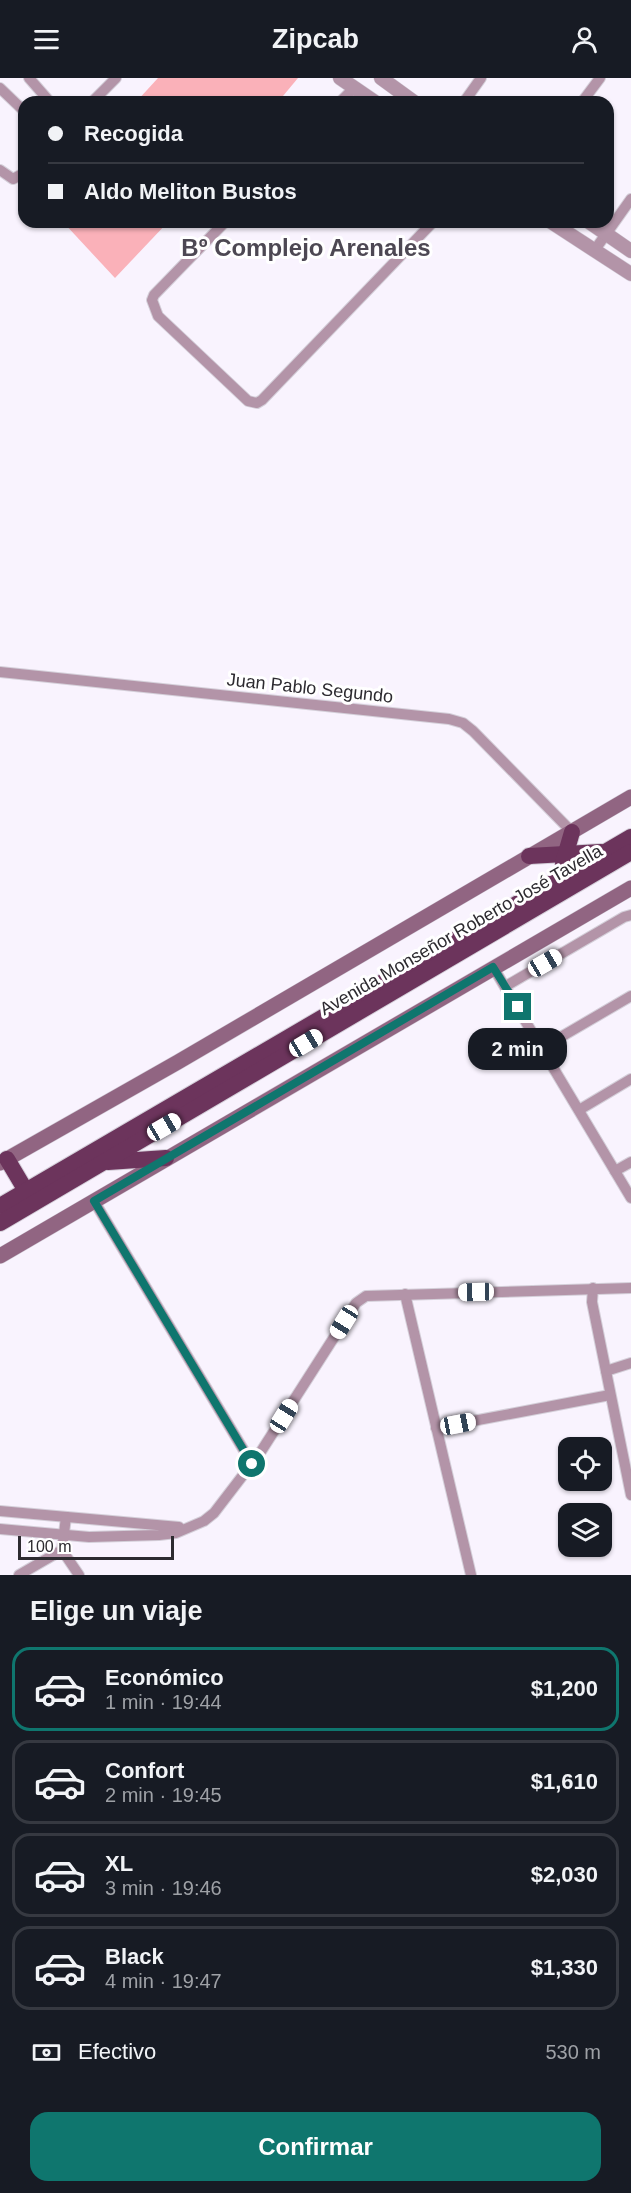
<!DOCTYPE html>
<html lang="es">
<head>
<meta charset="utf-8">
<style>
	:root { --surface:#171b24; --page:#20242c; --text:#f1f3f6; --muted:#9ea1a6; --line:#363941; --accent:#0f766e }
	body { margin:0; font-family:Arial,sans-serif; background:var(--page); color:var(--text); height:100vh; display:flex; flex-direction:column; font-size:22px; white-space:nowrap }
	* { box-sizing:border-box; margin:0 }
	p { font-size:20px; color:var(--muted) }
	.icon { flex:none; width:33px; height:33px; fill:none; stroke:currentColor; stroke-width:2; stroke-linecap:round; stroke-linejoin:round }
	.map { position:relative; height:1497px; overflow:hidden }
	.side { display:flex; flex-direction:column; background:var(--surface); flex:1 }
	.side>* { flex:none }
	.hud { position:absolute; left:18px; top:18px; width:596px; height:132px; border-radius:18px; box-shadow:0 2px 4px #0004; display:grid; align-content:center; height:132px; padding:0 30px; background:var(--surface) }
	.controls { position:absolute; left:558px; top:1359px; display:grid; gap:12px }
	.controls a { display:grid; place-items:center; width:54px; height:54px; border-radius:12px; background:var(--surface); box-shadow:0 2px 4px #0004; font-size:30px }
	.scale { position:absolute; left:18px; bottom:15px; width:156px; box-sizing:border-box; padding-left:6px; border:3px solid #2d2b30; border-top:0; font-size:16px; line-height:21px; white-space:nowrap; color:#2d2b30; -webkit-text-stroke:4px #fff; paint-order:stroke }
	.end { position:absolute; width:27px; height:27px; margin:-14px; border:8px solid #0f766e; background:#fff; box-shadow:0 0 0 3px #fff }
	.from { border-radius:50% }
	.bubble { position:absolute; height:42px; border-radius:18px; background:var(--surface); box-shadow:0 2px 4px #0004; font-size:20px; font-weight:600; line-height:42px; text-align:center }
	.car { position:absolute; width:18px; height:36px; margin:-18px -9px; border-radius:8px; box-shadow:0 0 4px 2px #0007; background:linear-gradient(#fff 24%,#345 0 40%,#fff 0 76%,#345 0 86%,#fff 0) }
	.hud b { display:flex; align-items:center; gap:21px; height:57px; font-size:22px }
	.hud b+b { border-top:2px solid var(--line) }
	.hud i { width:15px; height:15px; background:var(--text) }
	ul { padding:0; list-style:none }
	li { display:flex; align-items:center; gap:18px; height:84px; margin:0 12px 9px; padding:0 18px; border:3px solid var(--line); border-radius:18px }
	li div { flex:1 }
	li b { display:block; font-size:22px }
	li em { font-style:normal; font-weight:600 }
	li.on { border-color:var(--accent) }
	li>.icon { width:54px; height:54px; stroke-width:1.5 }
	h2 { padding:0 30px; font-size:27px; line-height:72px }
	.pay { display:flex; align-items:center; gap:15px; height:66px; padding:0 30px; font-size:22px }
	.pay p { margin-inline-start:auto }
	.button { display:flex; gap:12px; margin-top:auto; padding:12px 30px }
	.button a { flex:1; height:69px; border-radius:18px; background:var(--accent); color:#fff; font-size:24px; font-weight:600; line-height:69px; text-align:center }
	header { display:flex; justify-content:space-between; align-items:center; height:78px; padding:0 30px; background:var(--surface); font-size:27px; font-weight:600 }
	.map>svg:first-child { display:block }
	.green { fill:#fab1b9 }
	.lines { fill:none; stroke-linecap:round; stroke-linejoin:round }
	.minor-casing { stroke:#d4cfd9; stroke-width:12 }
	.tertiary-casing { stroke:#d4cfd9; stroke-width:15 }
	.secondary-casing { stroke:#d4cfd9; stroke-width:16 }
	.trunk-casing { stroke:#d4cfd9; stroke-width:18 }
	.minor { stroke:#b394a8; stroke-width:10 }
	.tertiary { stroke:#b394a8; stroke-width:14 }
	.secondary { stroke:#916582; stroke-width:15 }
	.trunk { stroke:#6c345c; stroke-width:16 }
	.route { stroke:#0f766e; stroke-width:8 }
	.labels { text-anchor:middle; dominant-baseline:central; stroke-width:6; stroke-linejoin:round; paint-order:stroke }
	.street-label { font-size:18px; fill:#2d2b30; stroke:#fff }
	.district-label { font-size:24px; font-weight:bold; fill:#4d4853; stroke:#fff }
</style>
</head>
<body>
<header><svg class="icon" aria-label="menu" viewBox="0 0 24 24"><path d="M4 6h16M4 12h16M4 18h16"/></svg>Zipcab<svg class="icon" aria-label="person" viewBox="0 0 24 24"><circle cx="12" cy="8" r="4"/><path d="M4 21q1-7 8-7t8 7"/></svg></header>
<div class="map">
<svg width="631" height="1497" viewBox="0 0 631 1497">
	<rect width="100%" height="100%" fill="#f9f3fe"/>
	<g class="green">
		<polygon points="158,0 298,0 278,24 136,24"/>
		<polygon points="63,144 168,144 115,200"/>
	</g>
	<g class="lines">
		<g class="minor-casing">
			<g id="minor">
				<polyline points="29,0 50,24"/>
				<polyline points="0,10 24,33"/>
				<polyline points="92,24 116,0"/>
				<polyline points="340,24 354,10"/>
				<polyline points="464,24 481,0"/>
				<polyline points="582,24 600,0"/>
				<polyline points="0,92 13,101 24,95"/>
				<polyline points="225,144 154,217 152,222 158,238 248,323 257,325 262,322 433,144"/>
				<polyline points="594,173 631,121"/>
				<polyline points="0,594 449,641 463,645 473,653 572,754"/>
				<polyline points="493,889 631,1120"/>
				<polyline points="506,908 624,839 631,837"/>
				<polyline points="542,970 631,918"/>
				<polyline points="579,1032 631,1001"/>
				<polyline points="615,1093 631,1084"/>
				<polyline points="94,1123 252,1386"/>
				<polyline points="593,1210 592,1224 631,1417"/>
				<polyline points="405,1216 471,1497"/>
				<polyline points="606,1293 631,1285"/>
				<polyline points="436,1350 610,1317"/>
				<polyline points="0,1433 179,1449"/>
				<polyline points="0,1451 89,1459 159,1457 176,1455 204,1443 214,1435 260,1375 356,1225 366,1218 631,1210"/>
				<polyline points="62,1472 79,1497"/>
				<polyline points="19,1497 62,1472 66,1439"/>
			</g>
		</g>
		<g class="tertiary-casing">
			<g id="tertiary">
				<polyline points="340,0 375,24"/>
				<polyline points="381,0 414,24"/>
				<polyline points="551,144 631,196"/>
				<polyline points="589,144 631,173"/>
			</g>
		</g>
		<g class="secondary-casing">
			<g id="secondary">
				<polyline points="0,1085 178,984 631,719"/>
				<polyline points="0,1178 631,810"/>
			</g>
		</g>
		<g class="trunk-casing">
			<g id="trunk">
				<polyline points="529,778 601,774"/>
				<polyline points="563,785 572,754"/>
				<polyline points="7,1081 26,1113"/>
				<polyline points="108,1084 166,1080"/>
				<polyline points="0,1128 631,759"/>
				<polyline points="0,1145 631,774"/>
			</g>
		</g>
		<use href="#minor" class="minor"/>
		<use href="#tertiary" class="tertiary"/>
		<use href="#secondary" class="secondary"/>
		<use href="#trunk" class="trunk"/>
	</g>
	<g class="lines">
		<polyline class="route" points="252,1386 94,1123 493,889 518,929"/>
	</g>
	<g class="labels">
		<g class="street-label">
			<text transform="translate(310 610) rotate(6)">Juan Pablo Segundo</text>
			<text transform="translate(461 852) rotate(-30)">Avenida Monseñor Roberto José Tavella</text>
		</g>
		<g class="district-label">
			<text x="306" y="169">Bº Complejo Arenales</text>
		</g>
	</g>
</svg>
<div class="controls">
<a><svg class="icon" aria-label="locate" viewBox="0 0 24 24"><circle cx="12" cy="12" r="6"/><path d="M12 2v4M12 18v4M2 12h4M18 12h4"/></svg></a>
<a><svg class="icon" aria-label="layers" viewBox="0 0 24 24"><path d="M12 4l9 5-9 5-9-5zM3 14l9 5 9-5"/></svg></a>
</div>
<div class="scale">100 m</div>
<i class="end from" style="left:252px;top:1386px"></i>
<i class="end" style="left:518px;top:929px"></i>
<div class="bubble" style="left:468px;top:950px;width:99px">2 min</div>
<i class="car" style="left:545px;top:885px;rotate:60deg"></i>
<i class="car" style="left:306px;top:965px;rotate:59deg"></i>
<i class="car" style="left:164px;top:1049px;rotate:60deg"></i>
<i class="car" style="left:476px;top:1214px;rotate:269deg"></i>
<i class="car" style="left:344px;top:1244px;rotate:212deg"></i>
<i class="car" style="left:284px;top:1338px;rotate:32deg"></i>
<i class="car" style="left:458px;top:1346px;rotate:79deg"></i>
<div class="hud">
<b><i class="from"></i>Recogida</b>
<b><i></i>Aldo Meliton Bustos</b>
</div>
</div>
<section class="side">
<h2>Elige un viaje</h2>
<ul>
<li class="on"><svg class="icon" aria-label="car" viewBox="0 0 24 24"><path d="M5 17H2v-5l4-1 3-4h7l3 4 3 1v5h-3M9 17h6M6 11h13"/><circle cx="7" cy="17" r="2"/><circle cx="17" cy="17" r="2"/></svg><div><b>Económico</b><p>1 min · 19:44</p></div><em>$1,200</em></li>
<li><svg class="icon" aria-label="car" viewBox="0 0 24 24"><path d="M5 17H2v-5l4-1 3-4h7l3 4 3 1v5h-3M9 17h6M6 11h13"/><circle cx="7" cy="17" r="2"/><circle cx="17" cy="17" r="2"/></svg><div><b>Confort</b><p>2 min · 19:45</p></div><em>$1,610</em></li>
<li><svg class="icon" aria-label="car" viewBox="0 0 24 24"><path d="M5 17H2v-5l4-1 3-4h7l3 4 3 1v5h-3M9 17h6M6 11h13"/><circle cx="7" cy="17" r="2"/><circle cx="17" cy="17" r="2"/></svg><div><b>XL</b><p>3 min · 19:46</p></div><em>$2,030</em></li>
<li><svg class="icon" aria-label="car" viewBox="0 0 24 24"><path d="M5 17H2v-5l4-1 3-4h7l3 4 3 1v5h-3M9 17h6M6 11h13"/><circle cx="7" cy="17" r="2"/><circle cx="17" cy="17" r="2"/></svg><div><b>Black</b><p>4 min · 19:47</p></div><em>$1,330</em></li>
</ul>
<div class="pay"><svg class="icon" aria-label="cash" viewBox="0 0 24 24"><path d="M3 7h18v10H3z"/><circle cx="12" cy="12" r="2"/></svg>Efectivo<p>530 m</p></div>
<div class="button"><a>Confirmar</a></div>
</section>
</body>
</html>
